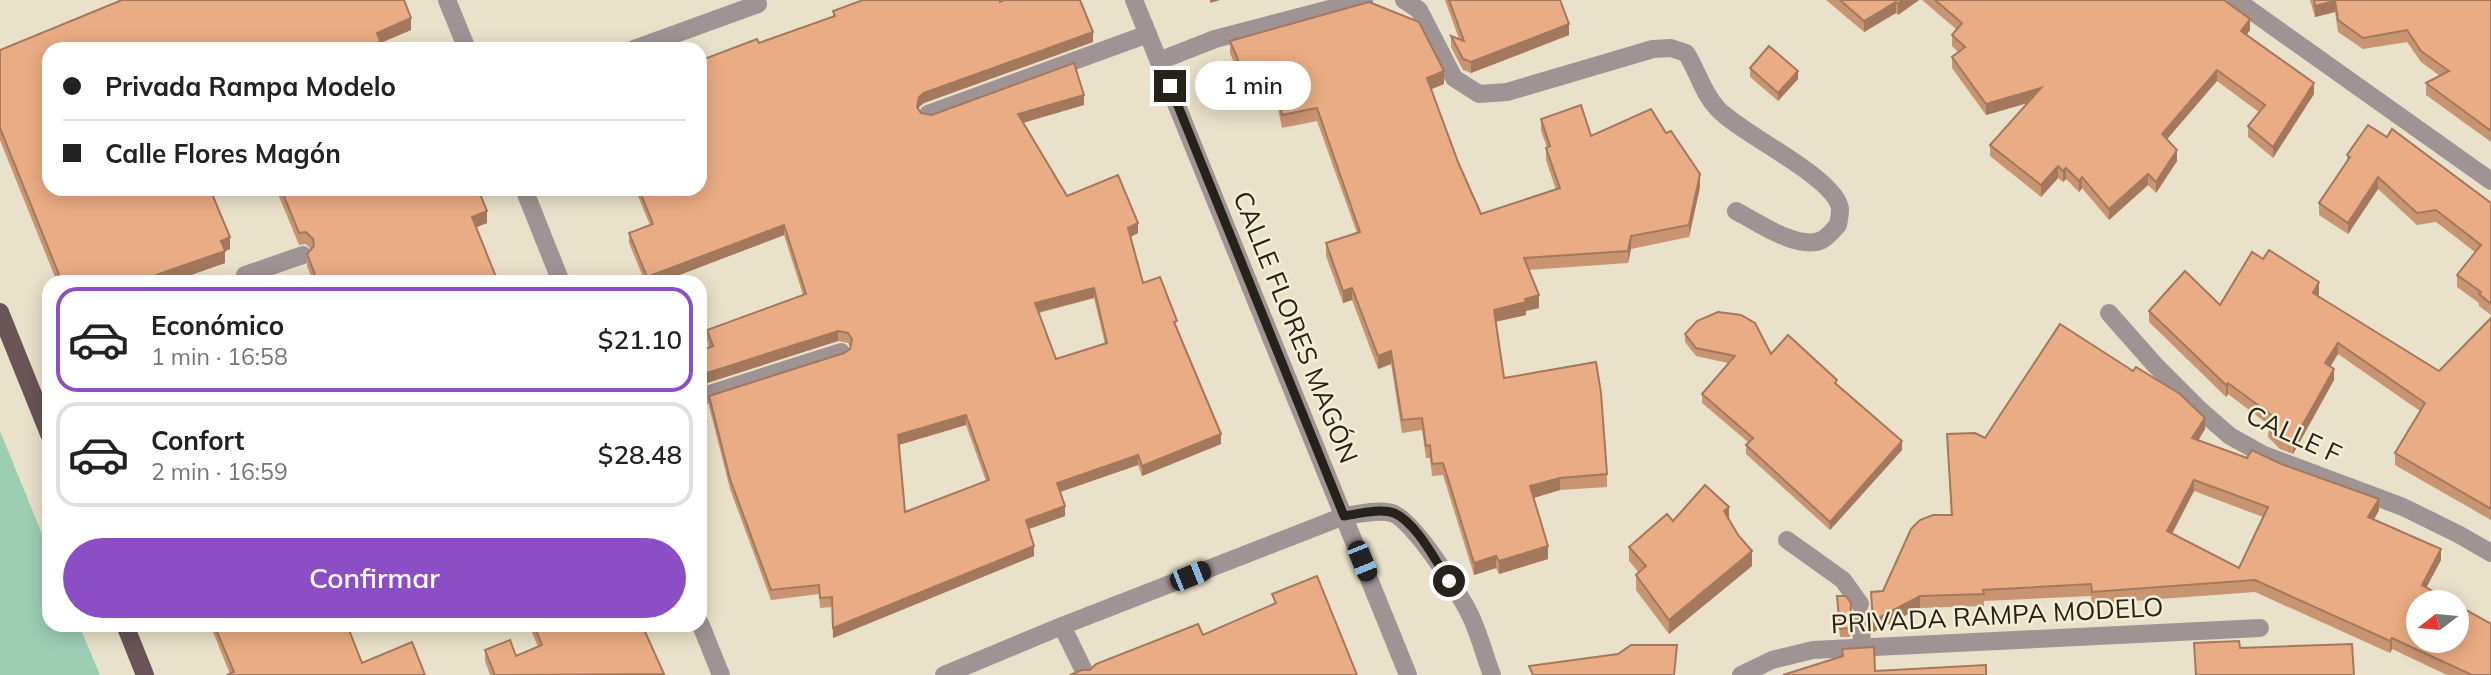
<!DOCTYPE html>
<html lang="es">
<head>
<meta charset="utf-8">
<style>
	:root { --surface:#fff; --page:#f6f6f6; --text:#222; --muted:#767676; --line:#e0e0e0; --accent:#8b4ec4 }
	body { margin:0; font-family:Mulish,sans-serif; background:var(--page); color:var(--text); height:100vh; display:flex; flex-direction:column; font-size:26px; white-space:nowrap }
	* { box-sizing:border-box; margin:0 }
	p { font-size:23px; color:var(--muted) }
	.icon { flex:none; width:38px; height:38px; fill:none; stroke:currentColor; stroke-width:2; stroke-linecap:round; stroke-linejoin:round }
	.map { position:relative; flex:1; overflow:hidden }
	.details { position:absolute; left:42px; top:275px; width:665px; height:357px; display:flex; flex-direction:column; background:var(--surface); border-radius:21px; box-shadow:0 4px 18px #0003 }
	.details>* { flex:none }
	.top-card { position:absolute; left:42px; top:42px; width:665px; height:154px; border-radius:21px; box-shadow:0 4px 18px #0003; display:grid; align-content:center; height:154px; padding:0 21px; background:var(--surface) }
	.needle { width:46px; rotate:254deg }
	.fabs { position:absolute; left:2406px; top:590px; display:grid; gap:14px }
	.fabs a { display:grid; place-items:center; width:63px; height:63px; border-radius:50%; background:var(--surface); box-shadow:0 4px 18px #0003; font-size:35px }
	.end { position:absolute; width:32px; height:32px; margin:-16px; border:9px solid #252219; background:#fff; box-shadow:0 0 0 4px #fff }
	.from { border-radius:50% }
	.bubble { position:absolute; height:49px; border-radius:24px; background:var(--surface); box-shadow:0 4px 18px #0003; font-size:23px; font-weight:600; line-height:49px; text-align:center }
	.car { position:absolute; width:21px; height:42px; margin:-21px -10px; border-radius:9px; box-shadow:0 0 5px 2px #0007; background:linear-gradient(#222 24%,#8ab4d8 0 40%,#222 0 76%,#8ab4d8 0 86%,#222 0) }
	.top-card b { display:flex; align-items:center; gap:24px; height:66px; font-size:26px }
	.top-card b+b { border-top:2px solid var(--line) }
	.top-card i { width:18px; height:18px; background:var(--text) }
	ul { padding:12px 0 0; list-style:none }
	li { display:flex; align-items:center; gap:21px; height:105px; margin:0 14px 10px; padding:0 7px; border:4px solid var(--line); border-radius:21px }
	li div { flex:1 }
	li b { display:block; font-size:26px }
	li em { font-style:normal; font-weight:600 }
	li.active { border-color:var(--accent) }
	li>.icon { width:63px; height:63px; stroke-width:1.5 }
	.primary-button { display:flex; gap:14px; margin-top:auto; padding:14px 21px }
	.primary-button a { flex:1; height:80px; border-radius:42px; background:var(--accent); color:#fff; font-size:28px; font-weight:600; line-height:80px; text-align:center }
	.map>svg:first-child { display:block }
	.green { fill:#9dceb4 }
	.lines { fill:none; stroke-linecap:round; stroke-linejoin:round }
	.minor { stroke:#a09394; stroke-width:18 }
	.major { stroke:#695456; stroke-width:18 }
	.wall { fill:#c99472; fill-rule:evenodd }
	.shaded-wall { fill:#a4785c }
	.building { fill:#eaac84; stroke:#a4785c; stroke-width:2; fill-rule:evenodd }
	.route { stroke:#252219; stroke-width:9 }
	.labels { text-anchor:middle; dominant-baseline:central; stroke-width:5; stroke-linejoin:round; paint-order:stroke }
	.street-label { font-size:26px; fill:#252219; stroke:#f6eed6 }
</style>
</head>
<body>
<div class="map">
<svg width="2491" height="675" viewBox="0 0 2491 675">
	<rect width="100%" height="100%" fill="#e9e1c9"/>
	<polygon class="green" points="0,431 49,551 49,625 79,625 100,675 0,675"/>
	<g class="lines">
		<g class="minor">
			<polyline points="447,0 467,49"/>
			<polyline points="1134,0 1408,675"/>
			<path d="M 1404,0 L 1419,10 L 1454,78 L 1479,94 L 1507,92 L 1653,49 L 1671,48 L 1686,53 C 1698,71 1702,92 1717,108 C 1740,134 1836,177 1840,209 C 1840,214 1839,220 1838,225 C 1834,229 1828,237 1822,240 C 1798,251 1757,222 1736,211"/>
			<polyline points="2236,0 2491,181"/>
			<polyline points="634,49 758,4"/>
			<polyline points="1159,61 1215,39 1364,0"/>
			<polyline points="928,114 1148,34"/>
			<polyline points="524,189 561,282"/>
			<polyline points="245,275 303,255"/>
			<polyline points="2109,313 2155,365 2200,410 2230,436 2264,455 2403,507 2458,534 2491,553"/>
			<polyline points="700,397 841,352"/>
			<polyline points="1787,540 1843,580 1860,604"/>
			<polyline points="1861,616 1862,648"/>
			<polyline points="700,623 721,675"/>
			<polyline points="1062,626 1086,675"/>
			<path d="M 944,675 L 1062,626 L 1344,516 C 1359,514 1378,509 1392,513 C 1413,519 1463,598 1472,619 C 1480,637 1485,657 1492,675"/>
			<polyline points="1741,675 1772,660 1813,650 2260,628"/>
		</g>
		<g class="major">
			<polyline points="0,312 49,434"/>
			<polyline points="125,625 145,675"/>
		</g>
	</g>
	<g class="wall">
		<polygon points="1445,0 1560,0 1569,35 1471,73 1463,70 1451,47 1451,36 1459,39"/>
		<polygon points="1826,0 1919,0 1898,15 1896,13 1864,32"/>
		<polygon points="1922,0 2224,0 2250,30 2246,35 2314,94 2273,158 2248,137 2248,126 2259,112 2217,81 2167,139 2177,161 2156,193 2148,185 2109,220 2082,188 2079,192 2066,179 2063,182 2058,178 2041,197 1990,156 1990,145 2028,103 1986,115 1952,68 1952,57 1958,52 1952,46 1952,35 1956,29"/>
		<polygon points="2310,0 2491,0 2491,142 2426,95 2426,83 2440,76 2421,62 2407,42 2363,49 2338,32 2335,12 2315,17"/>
		<path d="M 1000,2 L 1093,42 L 924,103 L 919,107 L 919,109 L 921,113 L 932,115 L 1084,105 L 1023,123 L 1067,196 L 1138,233 L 1131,237 L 1143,283 L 1177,327 L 1221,444 L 1142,476 L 1138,465 L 1060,492 L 1065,516 L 1029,529 L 1034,556 L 833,638 L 832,607 L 820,608 L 819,594 L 771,600 L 730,489 L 709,406 L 709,396 L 844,353 L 850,349 L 850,347 L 848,343 L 838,341 L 707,383 L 700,364 L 700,351 L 709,348 L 707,340 L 707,330 L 803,295 L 784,235 L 661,282 L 645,282 L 629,243 L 629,233 L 650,225 L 635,189 L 700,189 L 704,59 L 759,43 L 833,17 L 833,11 ZM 1094,298 L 1105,344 L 1056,359 L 1039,313 ZM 966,425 L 986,481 L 905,512 L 899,445 Z"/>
		<polygon points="411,30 381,43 210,190 230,249 225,251 225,263 171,282 57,282 0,140 0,50"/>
		<polygon points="1230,41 1444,84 1431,89 1458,162 1481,214 1556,190 1546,160 1546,148 1547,147 1541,131 1541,119 1591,136 1700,187 1689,237 1631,249 1628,263 1528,270 1539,308 1526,311 1526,315 1495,322 1504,378 1607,474 1607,487 1560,490 1533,498 1548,559 1499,574 1496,568 1474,575 1443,475 1432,476 1430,458 1426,458 1422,430 1402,433 1391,364 1378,369 1352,300 1343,303 1326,256 1326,243 1357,233 1317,121 1282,128 1274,90 1248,96 1230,53"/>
		<polygon points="1750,68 1798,79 1778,101 1750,77"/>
		<polygon points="2347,155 2491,203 2491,520 2395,465 2395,453 2420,411 2338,354 2330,367 2334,380 2293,454 2280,449 2268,437 2269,425 2228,394 2226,397 2149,322 2149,311 2220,305 2319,294 2318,296 2439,371 2490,319 2491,315 2479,306 2479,303 2457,287 2457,275 2475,252 2436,222 2417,225 2378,189 2348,234 2319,215 2319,203 2347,162"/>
		<polygon points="276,189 478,189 487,223 476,227 498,282 313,282 307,266 307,254 311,249 306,244 299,245"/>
		<polygon points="1685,334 1771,354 1837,385 1902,450 1830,530 1746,454 1746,445 1748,442 1702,403 1702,394 1728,363 1696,356 1685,342"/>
		<path d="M 2205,429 L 2198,441 L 2379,510 L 2374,520 L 2441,560 L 2426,587 L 2491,675 L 2447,675 L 2392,649 L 2390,653 L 2255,592 L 2092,604 L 2091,596 L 1984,601 L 1984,606 L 1920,608 L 1873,632 L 1871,592 L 1883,591 L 1951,515 L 1947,434 L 1985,438 ZM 2194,491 L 2263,517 L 2239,568 L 2172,534 Z"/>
		<polygon points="1729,520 1752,566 1669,634 1636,590 1636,575 1639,573 1629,561 1629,547 1673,521"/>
		<polygon points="1837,596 1851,603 1850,637 1840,637"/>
		<polygon points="212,625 347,625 362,663 425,675 230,674 213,632"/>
		<polygon points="529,625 642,625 664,675 490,675 485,661 485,650 516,656 538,647"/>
	</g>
	<g class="shaded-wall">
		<polygon points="1210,0 1220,0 1210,3"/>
		<polygon points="1903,0 1919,0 1898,15 1898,4"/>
		<polygon points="2335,1 2335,12 2315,17 2315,6"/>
		<polygon points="1896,2 1896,13 1864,32 1864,21"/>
		<polygon points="411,18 411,30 377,44 377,33"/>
		<polygon points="2250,19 2250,30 2241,43 2241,31"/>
		<polygon points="1569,24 1569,35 1471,73 1471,62"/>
		<polygon points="1093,32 1093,42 924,103 919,107 917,117 917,107 919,97 924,93"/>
		<polygon points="2217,70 2217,81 2162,145 2162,134"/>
		<polygon points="1444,71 1444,84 1427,91 1427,78"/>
		<polygon points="1798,71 1798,79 1778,101 1778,93"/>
		<polygon points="1274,77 1274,90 1248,96 1248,83"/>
		<polygon points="2314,83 2314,94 2273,158 2273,147"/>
		<polygon points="2041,88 2041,99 1986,115 1986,104"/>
		<polygon points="1084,95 1084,105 1018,124 1018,114"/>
		<polygon points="2177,150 2177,161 2156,193 2156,182"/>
		<polygon points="2058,166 2058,178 2041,197 2041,185"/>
		<polygon points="2066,168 2066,179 2063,182 2063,171"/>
		<polygon points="1700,174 1700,187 1689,237 1689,225"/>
		<polygon points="2148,174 2148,185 2109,220 2109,209"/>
		<polygon points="2082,177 2082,188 2079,192 2079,181"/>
		<polygon points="2378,177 2378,189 2348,234 2348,223"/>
		<polygon points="487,211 487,223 472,229 472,217"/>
		<polygon points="1138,223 1138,233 1128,238 1128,228"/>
		<polygon points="784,225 784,235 661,282 647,282 647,277"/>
		<polygon points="1631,236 1631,249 1628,263 1628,251"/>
		<polygon points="230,237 230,249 221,253 221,241"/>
		<polygon points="225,251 225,263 171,282 136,282"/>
		<polygon points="2319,282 2319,294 2313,304 2313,293"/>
		<polygon points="1094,288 1094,298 1035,313 1035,303"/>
		<polygon points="1352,288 1352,300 1343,303 1343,291"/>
		<polygon points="1539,295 1539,308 1526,311 1526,315 1494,322 1494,310 1525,299"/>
		<polygon points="838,331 838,341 707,383 707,373"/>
		<polygon points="2338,343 2338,354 2325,375 2325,363"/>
		<polygon points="1391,351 1391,364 1378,369 1378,356"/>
		<polygon points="2334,369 2334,380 2293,454 2293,442"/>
		<polygon points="2228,383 2228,394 2226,397 2226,385"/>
		<polygon points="966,415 966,425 898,445 898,435"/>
		<polygon points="2205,418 2205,429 2192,450 2192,438"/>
		<polygon points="1221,434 1221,444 1142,476 1142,466"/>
		<polygon points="1902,441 1902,450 1830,530 1830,522"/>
		<polygon points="1138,455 1138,465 1057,493 1057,483"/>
		<polygon points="1560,478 1560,490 1530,499 1530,486"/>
		<polygon points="2194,480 2194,491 2167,543 2167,531"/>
		<polygon points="2379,499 2379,510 2368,529 2368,517"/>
		<polygon points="1065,506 1065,516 1026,530 1026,520"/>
		<polygon points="1729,507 1729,522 1724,511"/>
		<polygon points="1034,546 1034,556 833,638 833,628"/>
		<polygon points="1548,546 1548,559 1499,574 1499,561"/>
		<polygon points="2441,549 2441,560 2422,596 2422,585"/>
		<polygon points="1752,551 1752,566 1669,634 1669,620"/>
		<polygon points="1496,556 1496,568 1474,575 1474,563"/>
		<polygon points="1920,596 1920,608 1873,632 1873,621"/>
		<polygon points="2392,638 2392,649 2390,653 2390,641"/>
	</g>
	<g class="building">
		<polygon points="122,0 404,0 411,18 377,33 383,49 49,49 49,189 210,189 230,237 221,241 225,251 136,282 62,282 0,128 0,50"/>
		<path d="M 863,0 L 1000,0 L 1000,2 L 1004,0 L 1080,0 L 1093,32 L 924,93 L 919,97 L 917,107 L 921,113 L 932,115 L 1074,63 L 1084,95 L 1018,114 L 1067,196 L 1118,175 L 1138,223 L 1128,228 L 1143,283 L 1160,277 L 1177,321 L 1174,322 L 1221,434 L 1142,466 L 1138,455 L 1057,483 L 1065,506 L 1026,520 L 1034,546 L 833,628 L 832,597 L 820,598 L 819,585 L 771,590 L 730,479 L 709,396 L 844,353 L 850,349 L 852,339 L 848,333 L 838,331 L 707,373 L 700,354 L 700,351 L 713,346 L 707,330 L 806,294 L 784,225 L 647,277 L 629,233 L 653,224 L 639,189 L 700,189 L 700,68 L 706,66 L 704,59 L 757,39 L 759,43 L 835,16 L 833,11 ZM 1094,288 L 1107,343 L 1056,359 L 1035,303 ZM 966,415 L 989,480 L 905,512 L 898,435 Z"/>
		<polygon points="1449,0 1560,0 1569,24 1471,62 1463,59 1451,36 1464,41"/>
		<polygon points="1840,0 1903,0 1898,4 1896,2 1864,21"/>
		<polygon points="1935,0 2224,0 2250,19 2241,31 2314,83 2273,147 2248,126 2265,105 2217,70 2162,134 2177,150 2156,182 2148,174 2109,209 2082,177 2079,181 2066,168 2063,171 2058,166 2041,185 1990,145 2041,88 1986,104 1952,57 1965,47 1952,35 1962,23"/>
		<polygon points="2314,0 2491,0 2491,131 2426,83 2449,71 2421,51 2407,30 2363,38 2338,20 2335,1 2315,6"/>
		<polygon points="1369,2 1419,22 1444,71 1427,78 1458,162 1481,214 1560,188 1546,148 1550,146 1541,119 1581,105 1591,136 1651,109 1666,133 1671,131 1700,174 1689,225 1631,236 1628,251 1524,258 1539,295 1525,299 1526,302 1494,310 1504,378 1596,362 1601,393 1607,474 1560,478 1530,486 1548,546 1499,561 1496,556 1474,563 1443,463 1432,464 1430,445 1426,446 1422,418 1402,420 1391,351 1378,356 1352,288 1343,291 1326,243 1360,232 1317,108 1282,115 1274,77 1248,83 1230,41"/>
		<polygon points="1769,46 1798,71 1778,93 1750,68"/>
		<polygon points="2368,125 2387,137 2392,129 2491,203 2491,304 2479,294 2481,292 2457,275 2481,245 2436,210 2417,213 2378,177 2348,223 2319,203 2350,157 2347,155"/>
		<polygon points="281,189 478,189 487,211 472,217 498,282 318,282 307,254 314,246 313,239 306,232 299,233"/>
		<polygon points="2269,250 2319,282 2313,293 2439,371 2491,318 2491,509 2395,453 2425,403 2338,343 2325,363 2334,369 2293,442 2280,437 2268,426 2274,417 2228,383 2226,385 2149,311 2185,271 2220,305 2252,252 2263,259"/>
		<polygon points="1718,312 1741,315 1755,323 1771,354 1788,335 1837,380 1835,383 1902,441 1830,522 1746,445 1753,438 1702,394 1735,356 1696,348 1685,334 1697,321"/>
		<path d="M 2060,324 L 2133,371 L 2136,367 L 2180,394 L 2205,418 L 2192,438 L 2247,458 L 2252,450 L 2281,464 L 2379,499 L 2368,517 L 2441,549 L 2422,585 L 2452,602 L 2418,602 L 2418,640 L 2457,640 L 2457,605 L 2491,624 L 2491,675 L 2472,675 L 2392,638 L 2390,641 L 2255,580 L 2092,592 L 2091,584 L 1983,590 L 1984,594 L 1920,596 L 1873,621 L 1871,592 L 1883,591 L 1911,529 L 1920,520 L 1933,515 L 1952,515 L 1947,434 L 1975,433 L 1985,438 ZM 2194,480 L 2268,507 L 2239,568 L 2167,531 Z"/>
		<polygon points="1705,485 1729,507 1724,511 1738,535 1752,551 1669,620 1636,575 1646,566 1629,547 1667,514 1673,521"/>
		<polygon points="1317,576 1357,675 1070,675 1082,670 1090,670 1096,664 1198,624 1203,635 1276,603 1272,594"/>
		<polygon points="1837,596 1846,596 1851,603 1850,628 1840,629"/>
		<polygon points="214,625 347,625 362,663 412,642 425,675 227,675 234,672"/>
		<polygon points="534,625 642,625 664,674 495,675 485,650 510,640 516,656 542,645"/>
		<polygon points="2239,641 2240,648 2352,644 2354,675 2196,675 2194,643"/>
		<polygon points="1631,645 1677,645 1674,675 1533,675 1529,666 1618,654"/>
		<polygon points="1874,647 1875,671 1986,665 1986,675 1783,675 1843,656 1842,649"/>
	</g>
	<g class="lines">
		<path class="route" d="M 1170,86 L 1344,516 C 1358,514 1380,508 1394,513 C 1416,522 1436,562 1449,581"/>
	</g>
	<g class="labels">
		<g class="street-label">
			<text transform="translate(1296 327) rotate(68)">CALLE FLORES MAGÓN</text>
			<text transform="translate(2294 434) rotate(25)">CALLE F</text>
			<text transform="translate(1997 615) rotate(-3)">PRIVADA RAMPA MODELO</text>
		</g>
	</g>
</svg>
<div class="fabs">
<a><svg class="needle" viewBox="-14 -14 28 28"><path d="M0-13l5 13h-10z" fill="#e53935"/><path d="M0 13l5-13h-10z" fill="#767676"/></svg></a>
</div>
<i class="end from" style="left:1449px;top:581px"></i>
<i class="end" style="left:1170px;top:86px"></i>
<div class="bubble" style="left:1195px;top:61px;width:116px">1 min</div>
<i class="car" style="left:1362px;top:561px;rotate:158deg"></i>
<i class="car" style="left:1190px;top:576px;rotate:68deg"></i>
<div class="top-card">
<b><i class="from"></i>Privada Rampa Modelo</b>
<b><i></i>Calle Flores Magón</b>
</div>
<section class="details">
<ul>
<li class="active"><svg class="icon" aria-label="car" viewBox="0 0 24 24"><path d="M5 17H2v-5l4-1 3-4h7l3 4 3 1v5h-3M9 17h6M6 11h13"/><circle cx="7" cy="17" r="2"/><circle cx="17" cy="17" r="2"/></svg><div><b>Económico</b><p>1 min · 16:58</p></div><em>$21.10</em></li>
<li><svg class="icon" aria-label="car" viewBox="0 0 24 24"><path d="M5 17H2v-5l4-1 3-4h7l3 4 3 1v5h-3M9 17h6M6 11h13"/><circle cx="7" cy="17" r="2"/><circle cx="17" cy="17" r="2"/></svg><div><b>Confort</b><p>2 min · 16:59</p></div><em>$28.48</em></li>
</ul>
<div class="primary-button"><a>Confirmar</a></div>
</section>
</div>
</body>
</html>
